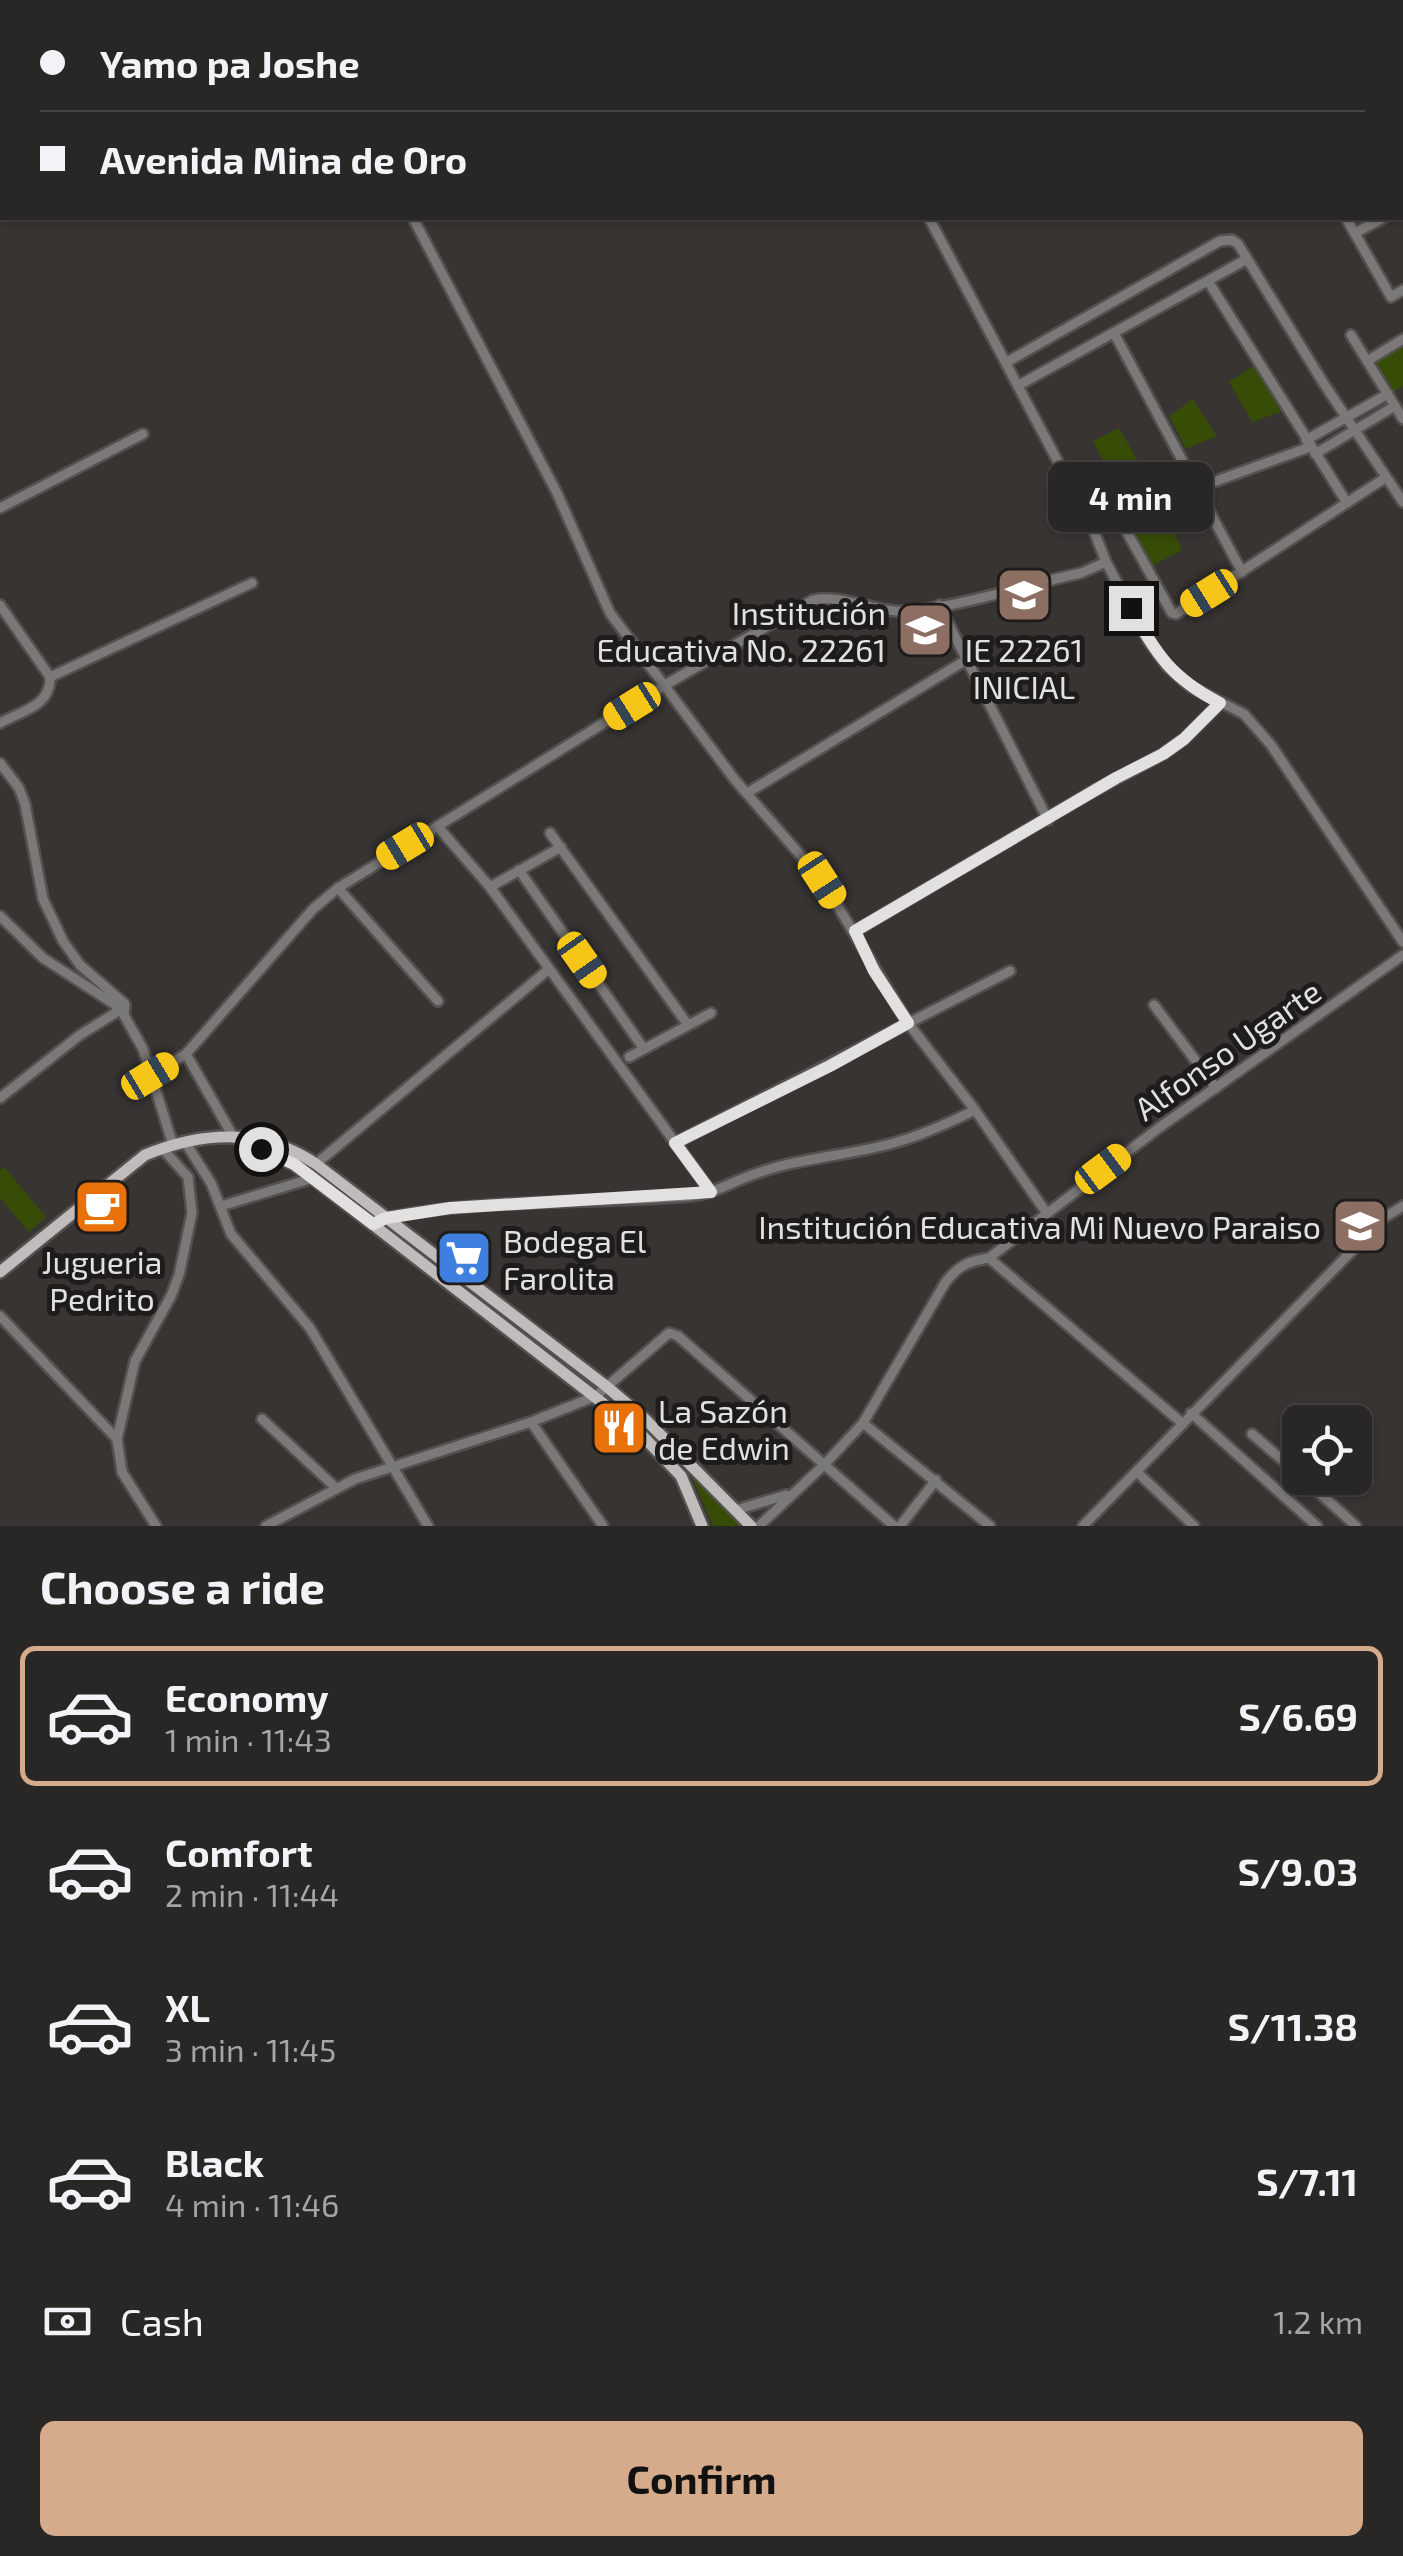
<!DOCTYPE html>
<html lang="en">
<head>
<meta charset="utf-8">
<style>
	:root { --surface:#292726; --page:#353332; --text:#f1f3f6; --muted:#a5a5a7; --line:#454443; --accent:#d6ab8b }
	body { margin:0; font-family:"Exo 2",sans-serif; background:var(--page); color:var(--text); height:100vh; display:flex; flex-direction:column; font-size:38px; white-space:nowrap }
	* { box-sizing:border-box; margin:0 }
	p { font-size:32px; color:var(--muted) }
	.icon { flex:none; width:55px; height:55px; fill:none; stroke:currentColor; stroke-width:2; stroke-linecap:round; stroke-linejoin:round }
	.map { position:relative; height:1526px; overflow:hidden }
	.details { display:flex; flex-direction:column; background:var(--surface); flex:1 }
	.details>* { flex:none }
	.guide { position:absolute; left:0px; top:0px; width:1405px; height:220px; box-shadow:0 2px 8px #0004,0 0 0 2px var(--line); display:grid; align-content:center; height:220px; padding:0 40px; background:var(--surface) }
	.fabs { position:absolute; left:1282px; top:1405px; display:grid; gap:20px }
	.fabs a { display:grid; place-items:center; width:90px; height:90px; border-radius:15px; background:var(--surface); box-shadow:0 2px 8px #0004,0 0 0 2px var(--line); font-size:50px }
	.end { position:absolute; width:45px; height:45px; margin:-22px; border:12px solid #e3e1e0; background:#111; box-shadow:0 0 0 5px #111 }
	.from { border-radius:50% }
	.bubble { position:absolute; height:70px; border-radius:15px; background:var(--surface); box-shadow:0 2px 8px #0004,0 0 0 2px var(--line); font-size:32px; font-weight:700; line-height:70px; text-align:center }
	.car { position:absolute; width:30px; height:60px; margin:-30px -15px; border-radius:12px; box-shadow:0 0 8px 2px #0007; background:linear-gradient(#f5c518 24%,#345 0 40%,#f5c518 0 76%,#345 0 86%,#f5c518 0) }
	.guide b { display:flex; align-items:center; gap:35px; height:95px; font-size:38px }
	.guide b+b { border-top:2px solid var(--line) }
	.guide i { width:25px; height:25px; background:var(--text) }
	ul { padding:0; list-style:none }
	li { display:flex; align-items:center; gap:30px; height:140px; margin:0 20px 15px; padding:0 20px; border:5px solid transparent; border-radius:15px }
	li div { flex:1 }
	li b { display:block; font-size:38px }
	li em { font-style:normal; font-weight:700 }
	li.selected { border-color:var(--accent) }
	li>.icon { width:90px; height:90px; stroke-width:1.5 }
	h2 { padding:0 40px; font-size:45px; line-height:120px }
	.pay { display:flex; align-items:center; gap:25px; height:110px; padding:0 40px; font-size:38px }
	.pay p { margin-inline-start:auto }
	.cta { display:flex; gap:20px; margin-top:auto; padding:20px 40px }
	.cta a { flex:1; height:115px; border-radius:15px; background:var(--accent); color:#111; font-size:40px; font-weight:700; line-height:115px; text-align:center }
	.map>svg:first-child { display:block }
	.park { fill:#374c06 }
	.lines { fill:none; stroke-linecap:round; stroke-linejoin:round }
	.minor-casing { stroke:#53504e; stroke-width:14 }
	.major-casing { stroke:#53504e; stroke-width:16 }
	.minor { stroke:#7b7878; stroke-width:9 }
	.major { stroke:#c0bcbb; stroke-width:11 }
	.route { stroke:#e3e1e0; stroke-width:12 }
	.labels { text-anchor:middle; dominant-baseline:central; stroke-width:10; stroke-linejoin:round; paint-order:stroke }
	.poi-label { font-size:32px; fill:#e3e1e0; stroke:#1d1c1b; text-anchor:end }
	.street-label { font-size:32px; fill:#e3e1e0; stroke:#1d1c1b }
</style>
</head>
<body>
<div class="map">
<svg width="1403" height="1526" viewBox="0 0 1403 1526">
	<rect width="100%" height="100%" fill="#373432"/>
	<g class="park">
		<polygon points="1403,346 1403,386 1392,392 1374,364"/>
		<polygon points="1255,365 1283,411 1252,422 1229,382"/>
		<polygon points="1193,399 1217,436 1186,449 1169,416"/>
		<polygon points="1119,428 1140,464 1110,474 1093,441"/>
		<polygon points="1160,507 1182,550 1152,566 1125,520"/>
		<polygon points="4,1167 46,1217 29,1232 0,1198 0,1170"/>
		<polygon points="690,1473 689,1473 742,1526 713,1526"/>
	</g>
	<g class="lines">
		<g class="minor-casing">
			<g id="minor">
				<polyline points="266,0 267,2"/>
				<polyline points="804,0 806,2"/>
				<polyline points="319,2 323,0"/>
				<polyline points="1070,2 1075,0"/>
				<polyline points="1402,207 1403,207"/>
				<polyline points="413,218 557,493 610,613 735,780 822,880 908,1023 975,1110 1046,1212"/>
				<polyline points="929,218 1092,526 1106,562 1148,640 1167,666 1191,687 1244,714 1271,745 1403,942"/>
				<polyline points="1346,218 1391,297 1403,290"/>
				<polyline points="1355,233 1383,218"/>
				<polyline points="1208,281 1347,503"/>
				<polyline points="1114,333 1242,572"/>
				<polyline points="1351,335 1403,419"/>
				<polyline points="1367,361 1403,339"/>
				<polyline points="1007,362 1220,241 1232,240 1238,244 1324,384 1403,502"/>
				<polyline points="1019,385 1247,259"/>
				<polyline points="1306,440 1388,394"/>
				<polyline points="1315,454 1395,406"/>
				<polyline points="0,508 143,434"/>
				<polyline points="1118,516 1172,613 1176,614 1385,478"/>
				<polyline points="1092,526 1310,447"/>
				<polyline points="0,605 50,677"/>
				<polyline points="939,605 1048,820"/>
				<polyline points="50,677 252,583"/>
				<path d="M 0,723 C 22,711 51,706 50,677"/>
				<polyline points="0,763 19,788 25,804 43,899 63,941 80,965 125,1004 124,1015"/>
				<polyline points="747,793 966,660"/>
				<polyline points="438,827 490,887 711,1192"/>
				<polyline points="550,833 688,1025"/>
				<polyline points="519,870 644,1049"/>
				<polyline points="490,887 561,847"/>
				<polyline points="338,888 438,1001"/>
				<polyline points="0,916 43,958 114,1004 124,1015 143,1049 173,1145"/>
				<polyline points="855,931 1095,790 1163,754 1184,739 1220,703"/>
				<polyline points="1154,1005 1216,1088"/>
				<polyline points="186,1054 234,1138"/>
				<polyline points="629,1057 711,1013"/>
				<path d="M 150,1076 L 186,1054 L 313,909 L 338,888 L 665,685 L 813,600 C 842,593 879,615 913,611 C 969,604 1026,585 1081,573 L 1106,562"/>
				<polyline points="0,1098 80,1035 120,1010"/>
				<polyline points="185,1142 211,1183 231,1234 310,1328 428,1526"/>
				<polyline points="675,1143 1010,971"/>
				<polyline points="316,1164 549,969"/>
				<polyline points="221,1206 313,1178"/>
				<path d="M 385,1218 C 485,1198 588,1204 690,1196 C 714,1194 733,1181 755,1174 C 798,1158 845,1156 890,1144 C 920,1136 947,1124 975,1110"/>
				<polyline points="989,1258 1182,1423"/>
				<polyline points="0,1316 117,1439"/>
				<polyline points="1191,1413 1317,1526"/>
				<polyline points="262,1419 336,1488"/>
				<polyline points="531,1422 603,1526"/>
				<polyline points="863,1423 990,1526"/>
				<polyline points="1252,1434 1300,1475"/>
				<polyline points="1137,1472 1194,1526"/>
				<polyline points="1303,1478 1356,1526"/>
				<polyline points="736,1510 786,1495"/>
				<polyline points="156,1526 122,1472 117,1439 135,1361 171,1296 179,1275 192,1213 188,1177 162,1148"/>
				<polyline points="266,1526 355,1479 531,1422 596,1396 669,1333 678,1336 894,1526"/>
				<path d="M 759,1526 L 825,1464 L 863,1423 L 945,1283 C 958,1266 968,1261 989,1258 L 1160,1127 L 1403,955"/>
				<polyline points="900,1526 936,1480"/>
				<polyline points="1083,1526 1385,1217 1403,1206"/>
			</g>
		</g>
		<g class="major-casing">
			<g id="major">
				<polyline points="241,1138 249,1145 294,1164 313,1178 636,1429 681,1476 702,1526"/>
				<path d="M 0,1272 L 145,1155 C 203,1131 263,1128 316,1164 L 606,1386 L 645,1419 L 751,1526"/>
			</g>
		</g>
		<use href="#minor" class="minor"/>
		<use href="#major" class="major"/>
	</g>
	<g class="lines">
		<path class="route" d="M 261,1149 L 294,1164 L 373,1224 L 386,1218 L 450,1208 L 711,1192 L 675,1143 L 830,1066 L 908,1023 L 874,971 L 855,931 L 1116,778 L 1163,754 L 1184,739 L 1220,703 C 1171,678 1157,655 1131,608"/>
	</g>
	<defs>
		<g id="school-square" transform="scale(2.875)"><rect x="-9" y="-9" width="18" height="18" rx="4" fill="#8d6e63" stroke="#1d1c1b"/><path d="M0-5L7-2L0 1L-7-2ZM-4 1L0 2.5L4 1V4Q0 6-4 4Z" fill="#fff"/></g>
		<g id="cafe-square" transform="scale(2.875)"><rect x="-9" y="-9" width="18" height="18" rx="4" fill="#e8710a" stroke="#1d1c1b"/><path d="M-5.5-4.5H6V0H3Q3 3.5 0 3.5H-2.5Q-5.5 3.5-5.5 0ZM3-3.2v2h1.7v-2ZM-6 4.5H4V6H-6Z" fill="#fff"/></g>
		<g id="supermarket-square" transform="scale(2.875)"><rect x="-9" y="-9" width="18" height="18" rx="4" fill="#3f7fe0" stroke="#1d1c1b"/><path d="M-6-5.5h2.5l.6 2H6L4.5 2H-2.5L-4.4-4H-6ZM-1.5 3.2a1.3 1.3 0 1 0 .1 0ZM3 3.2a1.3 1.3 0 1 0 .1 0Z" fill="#fff"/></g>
		<g id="restaurant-square" transform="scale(2.875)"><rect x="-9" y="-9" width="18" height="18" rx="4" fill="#e8710a" stroke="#1d1c1b"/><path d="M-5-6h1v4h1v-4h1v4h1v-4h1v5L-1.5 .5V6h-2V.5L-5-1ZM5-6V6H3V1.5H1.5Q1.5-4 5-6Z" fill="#fff"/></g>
	</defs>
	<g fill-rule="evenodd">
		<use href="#school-square" x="1024" y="595"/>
		<use href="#school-square" x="925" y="630"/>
		<use href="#cafe-square" x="102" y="1207"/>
		<use href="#school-square" x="1360" y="1226"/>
		<use href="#supermarket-square" x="464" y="1258"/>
		<use href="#restaurant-square" x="619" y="1428"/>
	</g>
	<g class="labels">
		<g class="poi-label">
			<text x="886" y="612">Institución<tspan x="886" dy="37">Educativa No. 22261</tspan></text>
			<text x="1024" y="649" text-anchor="middle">IE 22261<tspan x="1024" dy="37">INICIAL</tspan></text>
			<text x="1321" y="1226">Institución Educativa Mi Nuevo Paraiso</text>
			<text x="503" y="1240" text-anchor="start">Bodega El<tspan x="503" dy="37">Farolita</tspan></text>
			<text x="102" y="1261" text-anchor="middle">Jugueria<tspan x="102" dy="37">Pedrito</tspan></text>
			<text x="658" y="1410" text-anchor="start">La Sazón<tspan x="658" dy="37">de Edwin</tspan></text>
		</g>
		<g class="street-label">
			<text transform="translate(1227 1049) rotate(-35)">Alfonso Ugarte</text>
		</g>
	</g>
</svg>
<div class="fabs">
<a><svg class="icon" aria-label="locate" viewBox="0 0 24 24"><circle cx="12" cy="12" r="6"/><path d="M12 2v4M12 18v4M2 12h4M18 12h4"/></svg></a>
</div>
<i class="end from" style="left:261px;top:1149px"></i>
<i class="end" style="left:1131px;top:608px"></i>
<div class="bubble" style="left:1048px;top:462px;width:165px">4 min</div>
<i class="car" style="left:1209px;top:593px;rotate:238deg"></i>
<i class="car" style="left:632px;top:706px;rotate:238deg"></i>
<i class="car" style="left:405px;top:846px;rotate:239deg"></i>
<i class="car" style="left:822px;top:880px;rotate:147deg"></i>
<i class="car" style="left:582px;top:960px;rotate:145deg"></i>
<i class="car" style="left:150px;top:1076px;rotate:59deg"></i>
<i class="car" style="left:1103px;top:1169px;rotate:53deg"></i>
<div class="guide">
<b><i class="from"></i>Yamo pa Joshe</b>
<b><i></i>Avenida Mina de Oro</b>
</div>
</div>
<section class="details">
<h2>Choose a ride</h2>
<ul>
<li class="selected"><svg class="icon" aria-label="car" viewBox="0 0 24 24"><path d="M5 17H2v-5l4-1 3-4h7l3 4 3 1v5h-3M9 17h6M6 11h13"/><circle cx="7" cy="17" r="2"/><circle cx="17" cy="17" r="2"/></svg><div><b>Economy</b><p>1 min · 11:43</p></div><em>S/6.69</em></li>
<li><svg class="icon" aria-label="car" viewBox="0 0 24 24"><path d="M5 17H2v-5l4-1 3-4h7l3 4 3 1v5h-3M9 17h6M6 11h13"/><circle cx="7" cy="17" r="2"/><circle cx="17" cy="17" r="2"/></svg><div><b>Comfort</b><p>2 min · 11:44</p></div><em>S/9.03</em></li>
<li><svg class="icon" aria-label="car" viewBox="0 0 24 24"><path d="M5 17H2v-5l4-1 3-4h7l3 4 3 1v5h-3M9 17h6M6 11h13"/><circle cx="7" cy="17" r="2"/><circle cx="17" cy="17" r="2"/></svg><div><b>XL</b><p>3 min · 11:45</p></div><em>S/11.38</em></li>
<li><svg class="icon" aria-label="car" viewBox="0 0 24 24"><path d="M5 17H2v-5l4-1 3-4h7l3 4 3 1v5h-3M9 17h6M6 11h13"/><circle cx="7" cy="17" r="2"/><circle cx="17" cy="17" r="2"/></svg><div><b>Black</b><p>4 min · 11:46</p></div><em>S/7.11</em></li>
</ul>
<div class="pay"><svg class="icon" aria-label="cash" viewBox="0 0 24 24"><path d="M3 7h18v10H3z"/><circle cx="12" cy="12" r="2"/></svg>Cash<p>1.2 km</p></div>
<div class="cta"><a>Confirm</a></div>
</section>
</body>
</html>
